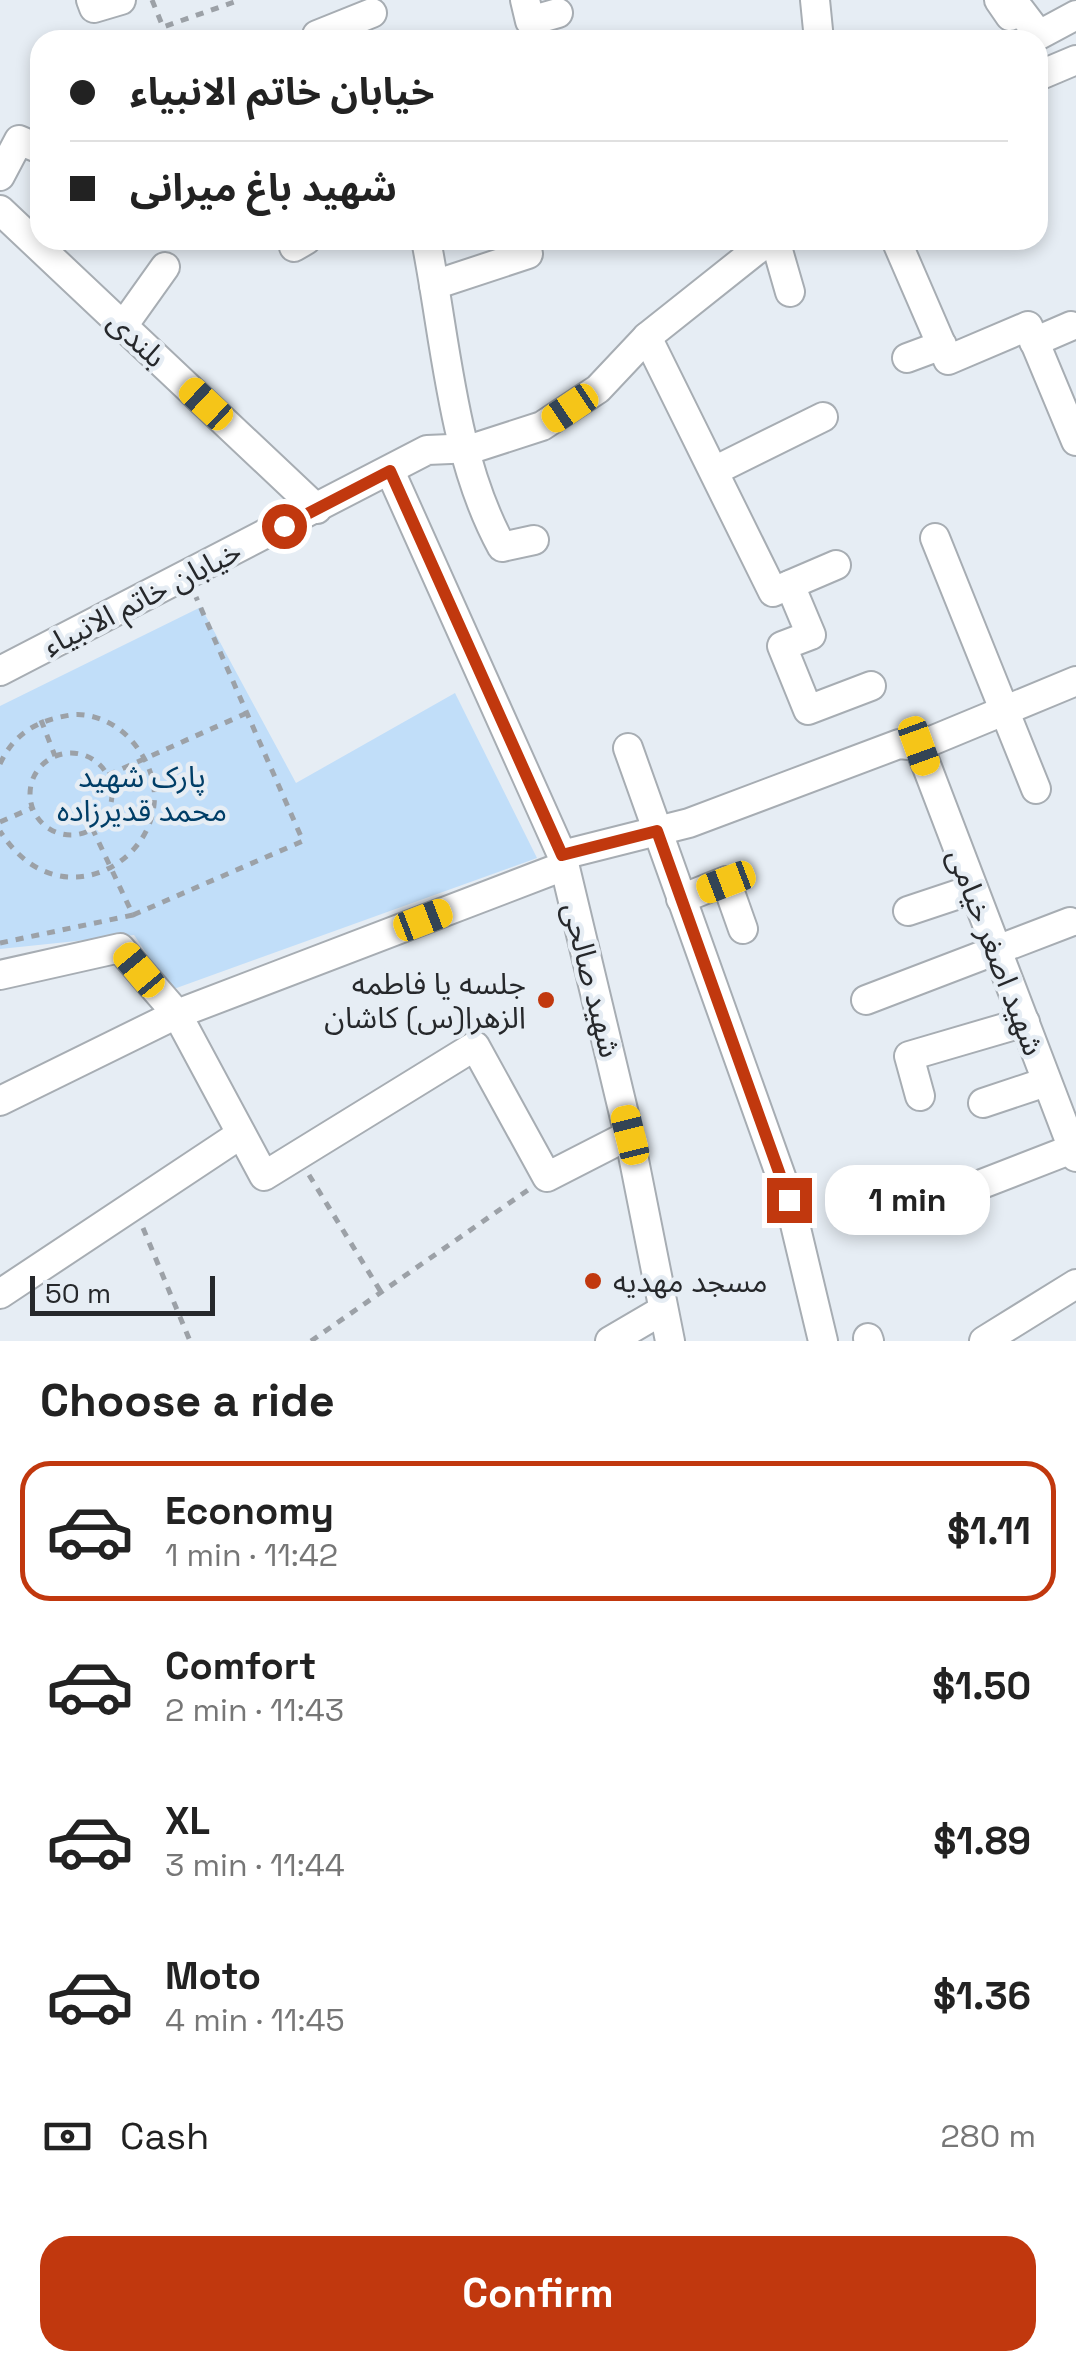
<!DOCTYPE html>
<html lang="en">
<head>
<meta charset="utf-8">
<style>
	:root { --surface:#fff; --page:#f2f2f2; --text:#222; --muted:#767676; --line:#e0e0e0; --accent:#c1380e }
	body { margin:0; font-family:"Space Grotesk","Noto Sans Arabic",sans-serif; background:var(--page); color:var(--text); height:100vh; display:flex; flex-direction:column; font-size:38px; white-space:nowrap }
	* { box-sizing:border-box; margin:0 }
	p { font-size:32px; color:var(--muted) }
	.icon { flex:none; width:55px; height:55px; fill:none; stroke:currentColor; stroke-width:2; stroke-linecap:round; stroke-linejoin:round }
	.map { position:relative; height:1341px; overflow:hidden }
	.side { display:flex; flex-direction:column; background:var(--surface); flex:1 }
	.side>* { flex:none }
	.banner { position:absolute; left:30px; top:30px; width:1018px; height:220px; border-radius:30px; box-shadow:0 5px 15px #0003; display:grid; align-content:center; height:220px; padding:0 40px; background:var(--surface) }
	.scale { position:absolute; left:30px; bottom:25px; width:185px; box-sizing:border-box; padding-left:10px; border:5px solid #26282b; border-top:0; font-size:28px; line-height:35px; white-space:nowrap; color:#26282b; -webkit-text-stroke:8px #e6edf4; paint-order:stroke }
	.end { position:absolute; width:45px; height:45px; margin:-22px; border:12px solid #c1380e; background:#fff; box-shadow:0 0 0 5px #fff }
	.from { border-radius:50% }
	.bubble { position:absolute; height:70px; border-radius:30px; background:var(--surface); box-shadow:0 5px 15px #0003; font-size:32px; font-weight:600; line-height:70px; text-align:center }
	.car { position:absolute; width:30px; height:60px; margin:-30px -15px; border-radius:12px; box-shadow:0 0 8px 2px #0007; background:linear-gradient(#f5c518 24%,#345 0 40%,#f5c518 0 76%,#345 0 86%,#f5c518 0) }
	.banner b { display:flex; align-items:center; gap:35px; height:95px; font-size:38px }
	.banner b+b { border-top:2px solid var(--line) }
	.banner i { width:25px; height:25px; background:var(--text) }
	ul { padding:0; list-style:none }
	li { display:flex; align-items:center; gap:30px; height:140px; margin:0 20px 15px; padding:0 20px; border:5px solid transparent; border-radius:30px }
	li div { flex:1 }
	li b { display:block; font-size:38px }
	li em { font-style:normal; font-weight:600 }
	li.current { border-color:var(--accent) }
	li>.icon { width:90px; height:90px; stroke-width:1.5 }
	h2 { padding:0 40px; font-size:45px; line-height:120px }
	.pay { display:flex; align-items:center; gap:25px; height:110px; padding:0 40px; font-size:38px }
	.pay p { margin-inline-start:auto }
	.cta { display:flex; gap:20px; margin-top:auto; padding:20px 40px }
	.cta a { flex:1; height:115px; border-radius:30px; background:var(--accent); color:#fff; font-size:40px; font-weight:600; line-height:115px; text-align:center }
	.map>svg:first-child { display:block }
	.green { fill:#c1def9 }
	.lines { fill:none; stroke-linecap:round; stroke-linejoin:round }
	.minor-casing { stroke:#a7adb3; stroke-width:32 }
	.path { stroke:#9ca1a7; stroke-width:5; stroke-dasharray:8 8; stroke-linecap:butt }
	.minor { stroke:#fff; stroke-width:28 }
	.route { stroke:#c1380e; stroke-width:12 }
	.poi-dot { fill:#c1380e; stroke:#e6edf4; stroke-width:4 }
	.labels { text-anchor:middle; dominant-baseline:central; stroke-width:9; stroke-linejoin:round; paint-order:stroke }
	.street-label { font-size:30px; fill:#26282b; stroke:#e6edf4 }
	.park-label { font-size:30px; fill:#003e67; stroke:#e6edf4 }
	.poi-label { font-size:30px; fill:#26282b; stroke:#e6edf4; text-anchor:end }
</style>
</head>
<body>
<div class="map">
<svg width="1076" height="1341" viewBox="0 0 1076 1341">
	<rect width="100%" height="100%" fill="#e6edf4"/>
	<polygon class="green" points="201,607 296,783 455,693 537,858 171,990 134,935 0,949 0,706"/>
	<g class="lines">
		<g class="minor-casing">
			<g id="minor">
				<polyline points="91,0 94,8 121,0"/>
				<polyline points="525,0 530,21 558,13"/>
				<polyline points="815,0 819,40"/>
				<polyline points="999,0 1010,16 1020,10 1039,35 1076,15"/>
				<polyline points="317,35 372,13"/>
				<polyline points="1038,76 1076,60"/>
				<polyline points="0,176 19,140 40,149"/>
				<polyline points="0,210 317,509"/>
				<path d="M 426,240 C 446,341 452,456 502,547 L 534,540"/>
				<polyline points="775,240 790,292"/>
				<polyline points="896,240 948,360 1028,326 1076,441"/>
				<polyline points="294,247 306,240"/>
				<polyline points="434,285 528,254 525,240"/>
				<polyline points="123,326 165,267"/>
				<polyline points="647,337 773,592 836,565"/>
				<polyline points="1034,342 1071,326"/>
				<polyline points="907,358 942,345"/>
				<polyline points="390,471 562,855 629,1135 670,1341"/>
				<polyline points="714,471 823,417"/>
				<polyline points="935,538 1036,789"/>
				<polyline points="790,585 811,635 782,646 808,710 871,686"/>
				<polyline points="0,671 427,450 474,448 542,426 598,389 647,337 769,240"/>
				<polyline points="919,746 1076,1157"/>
				<polyline points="628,748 789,1199 823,1341"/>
				<polyline points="562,855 689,823 899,744 919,746 1076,681"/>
				<polyline points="681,899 726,881 743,929"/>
				<polyline points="908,911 971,890"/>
				<polyline points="0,975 120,948 177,1014 564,866"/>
				<polyline points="866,1000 1070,922"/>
				<polyline points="920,1096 909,1056 1025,1022"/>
				<polyline points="0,1101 177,1014 264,1176 475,1046 547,1177 629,1135"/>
				<polyline points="983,1103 1046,1082"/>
				<polyline points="969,1189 1072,1149"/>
				<polyline points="0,1294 241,1134"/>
				<polyline points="868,1338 869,1341"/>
				<polyline points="610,1341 663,1310"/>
				<polyline points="984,1341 1076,1284"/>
			</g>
		</g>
		<g class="path">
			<polyline points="152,0 163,27 240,0"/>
			<polyline points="41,720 55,756"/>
			<circle cx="71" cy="794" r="41"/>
			<path d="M 0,764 C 14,733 38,720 71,715 C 92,712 117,724 131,740 C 210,829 70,942 0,831"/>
			<polyline points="108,775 247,713"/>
			<polyline points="0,822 32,808"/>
			<polyline points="133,915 303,841 196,597"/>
			<polyline points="0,943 133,915 93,830"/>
			<polyline points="309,1175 381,1292"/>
			<polyline points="143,1228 190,1341"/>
			<polyline points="311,1341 528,1190"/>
		</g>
		<use href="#minor" class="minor"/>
	</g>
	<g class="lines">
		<polyline class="route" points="284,526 390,471 562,855 657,831 789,1200"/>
	</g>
	<g class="poi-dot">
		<circle cx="546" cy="1000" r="10"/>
		<circle cx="593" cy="1281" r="10"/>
	</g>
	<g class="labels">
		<g class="street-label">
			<text transform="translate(137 339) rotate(43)">بلندی</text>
			<text transform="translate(142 598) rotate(-27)">خیابان خاتم الانبیاء</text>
			<text transform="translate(996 952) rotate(69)">شهید اصغر خیامی</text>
			<text transform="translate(592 980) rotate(76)">شهید صالحی</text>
		</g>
		<g class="park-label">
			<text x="142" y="776">پارک شهید<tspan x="142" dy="34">محمد قدیرزاده</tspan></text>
		</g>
		<g class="poi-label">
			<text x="526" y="983">جلسه یا فاطمه<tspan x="526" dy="34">الزهرا(س) کاشان</tspan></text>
			<text x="613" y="1281" text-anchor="start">مسجد مهدیه</text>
		</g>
	</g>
</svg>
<div class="scale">50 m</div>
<i class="end from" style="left:284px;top:526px"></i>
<i class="end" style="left:789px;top:1200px"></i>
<div class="bubble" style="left:825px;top:1165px;width:165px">1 min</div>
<i class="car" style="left:206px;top:404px;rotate:313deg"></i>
<i class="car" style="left:570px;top:408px;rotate:236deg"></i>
<i class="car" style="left:919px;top:746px;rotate:160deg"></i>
<i class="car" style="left:726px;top:882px;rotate:249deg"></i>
<i class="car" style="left:423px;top:920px;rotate:69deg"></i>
<i class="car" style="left:139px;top:970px;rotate:320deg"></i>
<i class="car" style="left:630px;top:1135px;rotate:346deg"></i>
<div class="banner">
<b><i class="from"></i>خیابان خاتم الانبیاء</b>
<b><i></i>شهید باغ میرانی</b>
</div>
</div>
<section class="side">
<h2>Choose a ride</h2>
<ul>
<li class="current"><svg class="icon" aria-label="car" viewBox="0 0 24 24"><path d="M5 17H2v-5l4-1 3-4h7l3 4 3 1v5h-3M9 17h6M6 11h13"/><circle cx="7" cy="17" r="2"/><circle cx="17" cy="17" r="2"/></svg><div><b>Economy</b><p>1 min · 11:42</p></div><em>$1.11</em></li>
<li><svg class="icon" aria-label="car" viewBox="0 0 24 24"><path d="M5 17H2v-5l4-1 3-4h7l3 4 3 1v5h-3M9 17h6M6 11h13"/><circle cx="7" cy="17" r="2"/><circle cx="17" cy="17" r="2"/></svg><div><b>Comfort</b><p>2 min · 11:43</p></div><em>$1.50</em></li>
<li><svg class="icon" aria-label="car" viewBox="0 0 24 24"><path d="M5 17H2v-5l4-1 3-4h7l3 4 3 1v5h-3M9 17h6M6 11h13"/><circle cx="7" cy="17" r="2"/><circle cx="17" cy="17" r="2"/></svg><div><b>XL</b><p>3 min · 11:44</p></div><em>$1.89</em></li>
<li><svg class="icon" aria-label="car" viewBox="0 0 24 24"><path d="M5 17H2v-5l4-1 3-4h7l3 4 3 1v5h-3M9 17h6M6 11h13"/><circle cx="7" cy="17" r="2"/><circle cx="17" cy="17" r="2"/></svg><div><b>Moto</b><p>4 min · 11:45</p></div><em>$1.36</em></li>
</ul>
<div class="pay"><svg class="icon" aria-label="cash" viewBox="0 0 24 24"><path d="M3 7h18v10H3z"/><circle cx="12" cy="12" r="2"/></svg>Cash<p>280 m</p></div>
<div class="cta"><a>Confirm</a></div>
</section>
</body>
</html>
